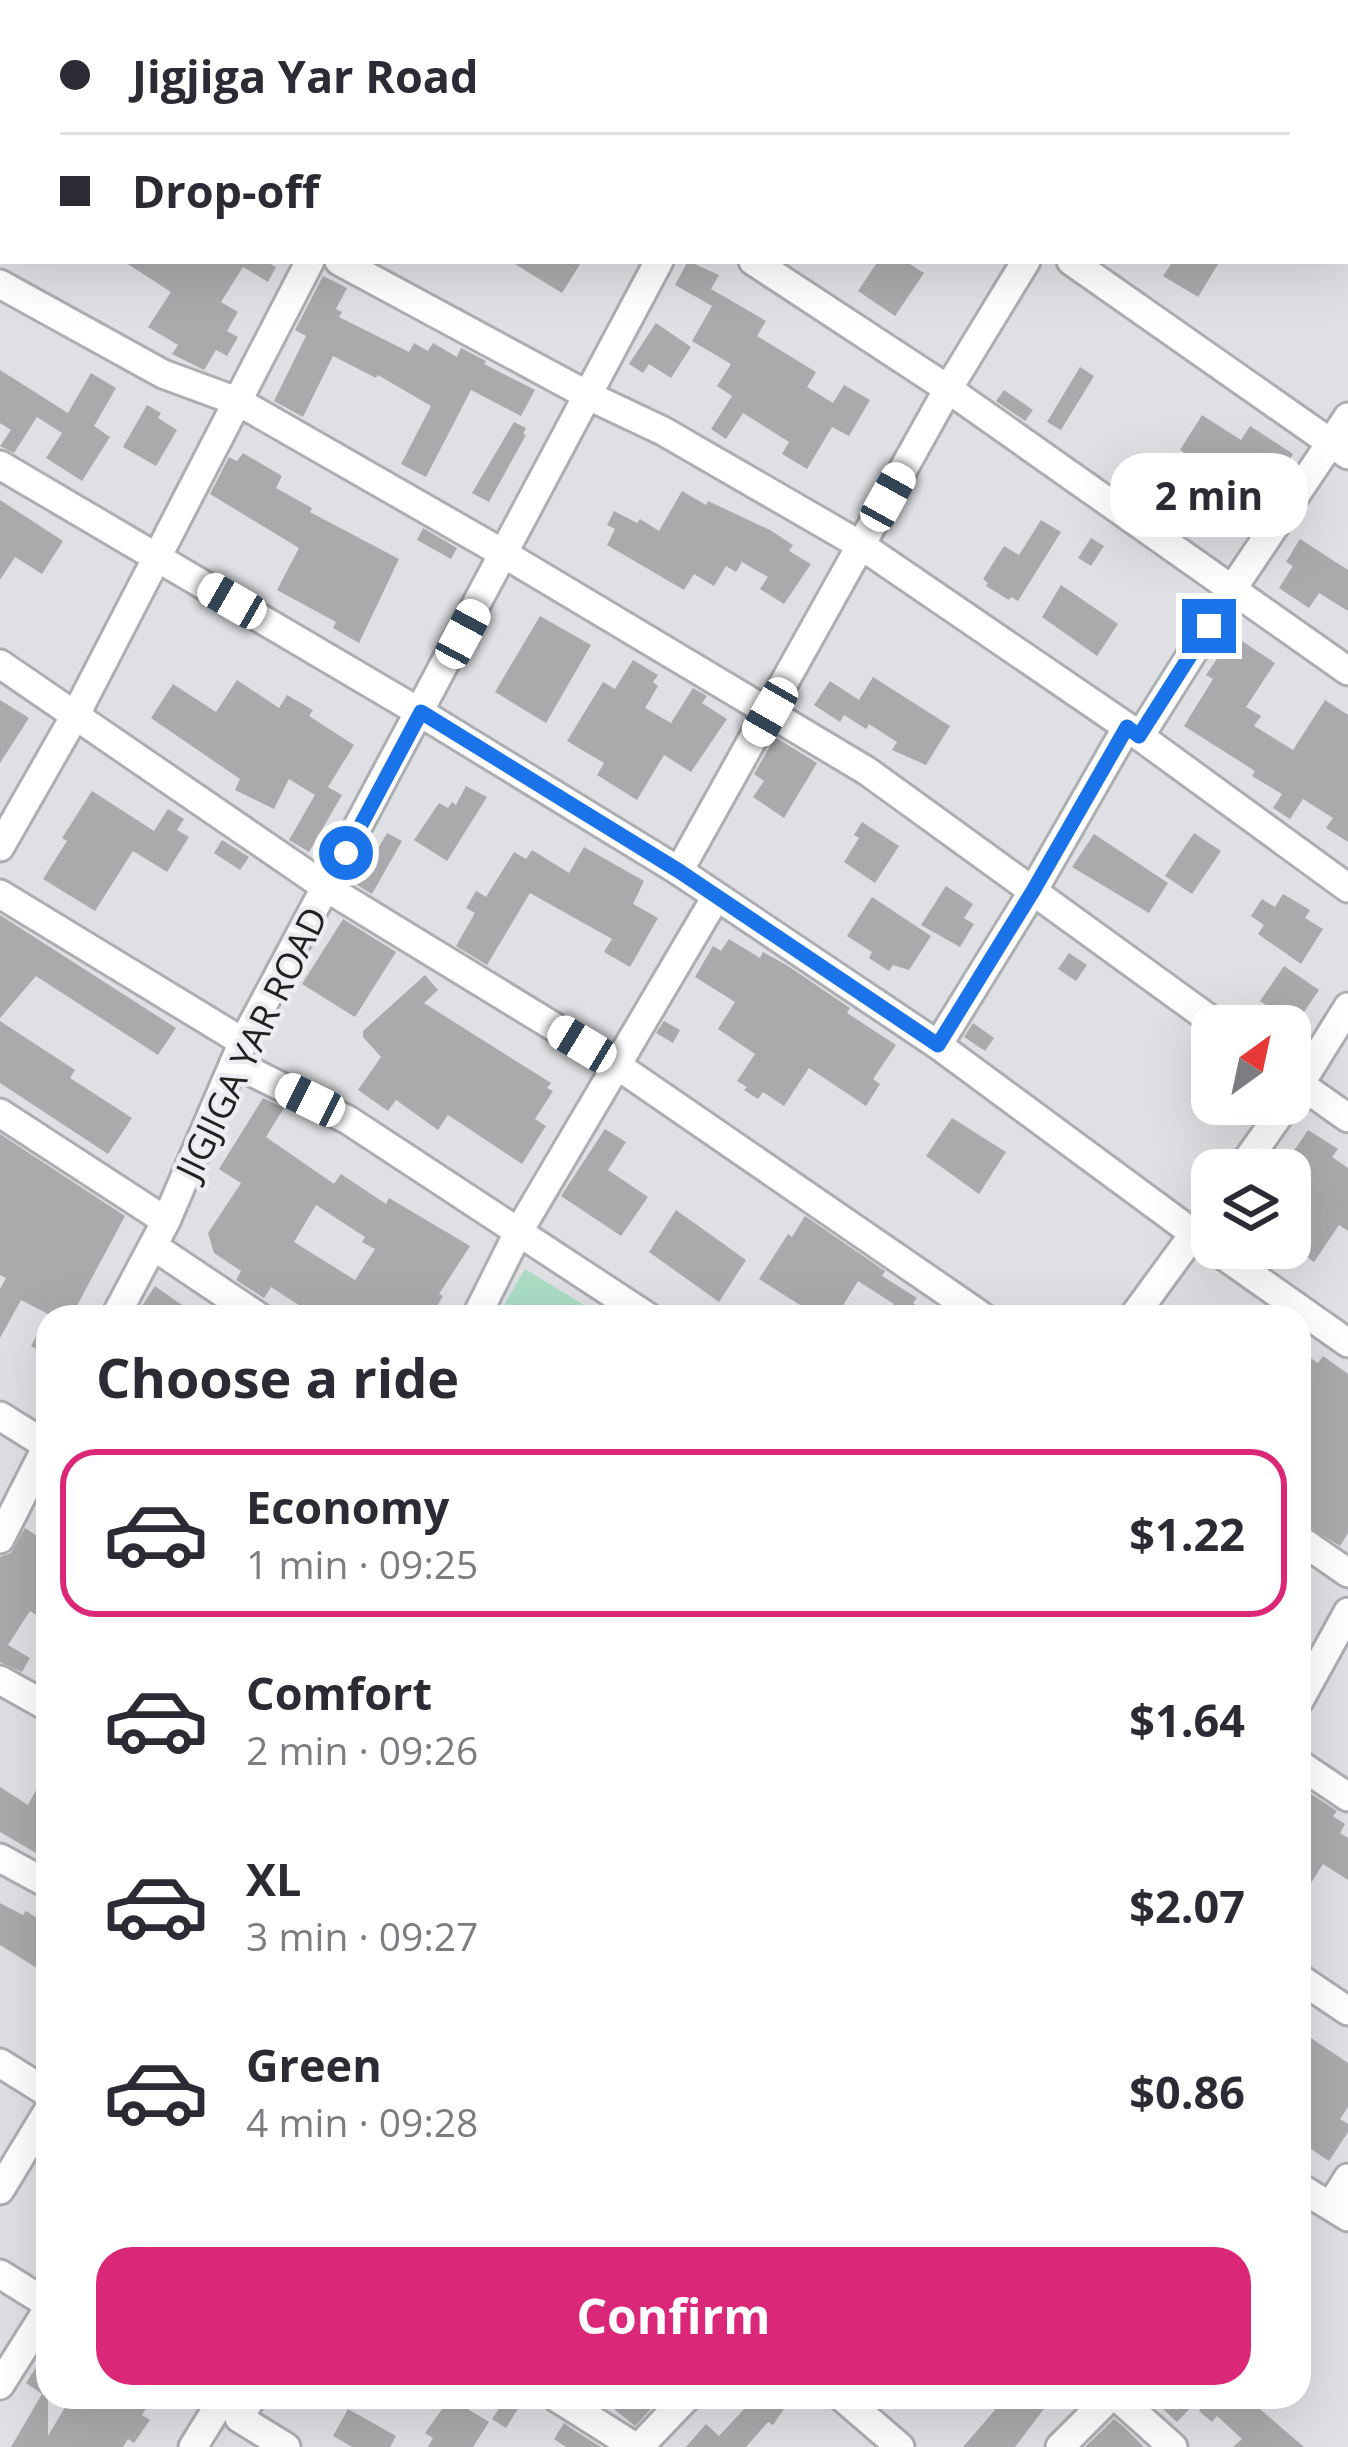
<!DOCTYPE html>
<html lang="en">
<head>
<meta charset="utf-8">
<style>
	:root { --surface:#fff; --page:#f2f2f3; --text:#2b2b33; --muted:#7c7c81; --line:#e1e1e2; --accent:#db2777 }
	body { margin:0; font-family:"Open Sans",sans-serif; background:var(--page); color:var(--text); height:100vh; display:flex; flex-direction:column; font-size:45px; white-space:nowrap }
	* { box-sizing:border-box; margin:0 }
	p { font-size:39px; color:var(--muted) }
	.icon { flex:none; width:66px; height:66px; fill:none; stroke:currentColor; stroke-width:2; stroke-linecap:round; stroke-linejoin:round }
	.map { position:relative; flex:1; overflow:hidden }
	.panel { position:absolute; left:36px; top:1305px; width:1275px; height:1104px; display:flex; flex-direction:column; background:var(--surface); border-radius:36px; box-shadow:0 12px 48px #0002 }
	.panel>* { flex:none }
	.hud { position:absolute; left:0px; top:0px; width:1350px; height:264px; box-shadow:0 12px 48px #0002; display:grid; align-content:center; height:264px; padding:0 60px; background:var(--surface) }
	.needle { width:78px; rotate:33deg }
	.buttons { position:absolute; left:1191px; top:1005px; display:grid; gap:24px }
	.buttons a { display:grid; place-items:center; width:120px; height:120px; border-radius:24px; background:var(--surface); box-shadow:0 12px 48px #0002; font-size:60px }
	.end { position:absolute; width:54px; height:54px; margin:-27px; border:15px solid #1a73e8; background:#fff; box-shadow:0 0 0 6px #fff }
	.from { border-radius:50% }
	.bubble { position:absolute; height:84px; border-radius:36px; background:var(--surface); box-shadow:0 12px 48px #0002; font-size:39px; font-weight:700; line-height:84px; text-align:center }
	.car { position:absolute; width:36px; height:72px; margin:-36px -18px; border-radius:15px; box-shadow:0 0 9px 3px #0007; background:linear-gradient(#fff 24%,#345 0 40%,#fff 0 76%,#345 0 86%,#fff 0) }
	.hud b { display:flex; align-items:center; gap:42px; height:114px; font-size:45px }
	.hud b+b { border-top:3px solid var(--line) }
	.hud i { width:30px; height:30px; background:var(--text) }
	ul { padding:0; list-style:none }
	li { display:flex; align-items:center; gap:36px; height:168px; margin:0 24px 18px; padding:0 36px; border:6px solid transparent; border-radius:36px }
	li div { flex:1 }
	li b { display:block; font-size:45px }
	li em { font-style:normal; font-weight:700 }
	li.current { border-color:var(--accent) }
	li>.icon { width:108px; height:108px; stroke-width:1.5 }
	h2 { padding:0 60px; font-size:54px; line-height:144px }
	.primary-button { display:flex; gap:24px; margin-top:auto; padding:24px 60px }
	.primary-button a { flex:1; height:138px; border-radius:36px; background:var(--accent); color:#fff; font-size:48px; font-weight:700; line-height:138px; text-align:center }
	.map>svg:first-child { display:block }
	.green { fill:#abddc5 }
	.building { fill:#aaaaad; fill-rule:evenodd }
	.lines { fill:none; stroke-linecap:round; stroke-linejoin:round }
	.minor-casing { stroke:#adaeb1; stroke-width:33 }
	.minor { stroke:#fff; stroke-width:27 }
	.route { stroke:#1a73e8; stroke-width:15 }
	.labels { text-anchor:middle; dominant-baseline:central; stroke-width:9; stroke-linejoin:round; paint-order:stroke }
	.street-label { font-size:36px; fill:#212122; stroke:#ecedf0 }
</style>
</head>
<body>
<div class="map">
<svg width="1348" height="2447" viewBox="0 0 1348 2447">
	<rect width="100%" height="100%" fill="#dfe0e3"/>
	<polygon class="green" points="525,1269 594,1311 591,1317 497,1317"/>
	<g class="building">
		<polygon points="123,261 265,261 276,267 268,282 243,267 221,302 238,312 227,331 238,337 227,356 216,350 204,370 172,354 178,345 148,327 171,292"/>
		<polygon points="510,261 582,261 562,293"/>
		<polygon points="688,261 719,275 711,289 766,321 757,336 816,372 807,387 833,403 844,385 870,400 849,436 832,427 807,469 782,454 789,442 743,413 726,439 711,429 732,396 717,386 731,364 692,341 712,306 675,285"/>
		<polygon points="878,261 905,261 924,273 895,316 858,291"/>
		<polygon points="1173,261 1220,261 1198,297 1163,276"/>
		<polygon points="323,276 347,288 336,309 342,312 339,317 409,352 414,343 428,351 433,343 457,357 461,348 486,361 484,364 535,390 521,416 471,390 426,477 401,464 431,406 378,375 376,378 333,356 303,417 274,401 306,336 295,330"/>
		<polygon points="656,323 691,347 671,378 649,364 643,373 629,364"/>
		<polygon points="1080,367 1094,376 1061,430 1047,422"/>
		<polygon points="0,370 68,413 91,373 116,388 94,426 110,437 82,481 46,458 62,433 37,417 14,453 0,446 11,430 0,423"/>
		<polygon points="1004,390 1033,410 1025,421 996,401"/>
		<polygon points="147,405 161,413 158,418 177,430 156,466 123,447"/>
		<polygon points="1202,415 1241,440 1250,426 1293,454 1261,505 1180,450"/>
		<polygon points="514,422 526,428 523,434 526,435 489,502 472,493"/>
		<polygon points="243,453 282,476 276,488 312,508 310,512 399,559 359,643 333,628 336,622 277,590 299,548 210,494 229,457 237,461"/>
		<polygon points="682,491 706,505 708,501 770,530 793,545 789,551 811,564 784,604 760,589 768,577 742,562 736,572 726,566 714,586 694,574 684,590 607,545 615,529 607,525 614,511 637,523 640,519 659,531"/>
		<polygon points="0,500 63,541 42,574 15,557 0,580"/>
		<polygon points="1041,520 1061,532 1018,601 1011,597 1009,600 986,586 988,583 983,579 1004,546 1019,555"/>
		<polygon points="423,528 457,548 451,559 417,540"/>
		<polygon points="1091,538 1104,546 1091,566 1078,558"/>
		<polygon points="1300,539 1348,570 1348,611 1319,593 1309,608 1279,588 1293,566 1286,562"/>
		<polygon points="1061,585 1118,624 1097,656 1042,617"/>
		<polygon points="540,616 591,645 546,723 495,692"/>
		<polygon points="1233,635 1275,663 1246,707 1261,716 1254,726 1293,750 1325,700 1348,715 1348,842 1326,828 1333,818 1303,799 1290,819 1273,808 1282,794 1252,776 1255,771 1184,726 1213,679 1206,675"/>
		<polygon points="633,660 658,675 653,682 658,686 645,708 671,723 693,688 707,696 702,703 727,719 691,772 664,755 637,800 597,775 604,763 567,741 603,682 615,689"/>
		<polygon points="873,677 950,726 926,765 892,750 897,742 869,724 866,729 844,715 840,722 814,705 830,681 859,700"/>
		<polygon points="237,680 279,708 287,695 313,710 309,716 354,745 328,787 342,795 309,852 289,840 315,795 289,779 274,809 235,790 240,779 151,718 173,684 216,712"/>
		<polygon points="0,700 29,718 0,763"/>
		<polygon points="775,737 817,763 784,818 753,797 764,781 754,774"/>
		<polygon points="466,786 487,797 447,861 414,840 439,803 448,808 452,802 456,805"/>
		<polygon points="92,791 154,831 168,809 184,819 177,830 189,837 167,872 133,851 95,911 43,879 67,841 62,838"/>
		<polygon points="862,822 899,846 875,883 844,862 859,838 854,835"/>
		<polygon points="387,833 402,841 372,894 357,885"/>
		<polygon points="1194,833 1221,851 1192,894 1165,876"/>
		<polygon points="1094,834 1168,883 1149,913 1072,867"/>
		<polygon points="222,840 249,857 240,870 214,853"/>
		<polygon points="584,847 644,881 633,904 658,918 630,967 604,952 612,939 530,893 487,965 456,946 475,913 466,908 476,891 486,897 514,852 526,859 532,850 569,873"/>
		<polygon points="946,886 973,904 964,918 974,924 960,947 921,925"/>
		<polygon points="1283,894 1310,910 1305,918 1323,929 1301,964 1258,934 1264,925 1251,916 1262,899 1275,907"/>
		<polygon points="872,897 931,936 909,970 893,965 889,971 869,958 872,952 847,936"/>
		<polygon points="0,915 176,1028 158,1055 36,976 0,1018"/>
		<polygon points="343,919 396,952 355,1017 302,984"/>
		<polygon points="729,939 760,958 763,952 788,966 850,1008 847,1013 896,1045 873,1079 880,1084 866,1106 809,1068 784,1106 763,1092 758,1099 744,1090 747,1087 737,1081 755,1054 718,1029 735,1002 695,977 713,946 721,951"/>
		<polygon points="1069,953 1087,965 1076,981 1058,969"/>
		<polygon points="1284,966 1319,990 1295,1025 1282,1016 1276,1026 1250,1026 1265,1004 1260,1001"/>
		<polygon points="425,975 438,990 424,1003 551,1083 547,1088 553,1091 535,1119 546,1126 522,1164 448,1115 438,1130 396,1100 388,1111 358,1090 381,1057 363,1037 363,1031"/>
		<polygon points="0,1021 75,1070 70,1078 132,1118 108,1154 0,1083"/>
		<polygon points="664,1021 680,1030 673,1043 656,1033"/>
		<polygon points="973,1023 994,1038 985,1051 964,1037"/>
		<path d="M 263,1098 L 284,1108 L 266,1137 L 334,1184 L 341,1174 L 386,1204 L 389,1198 L 470,1246 L 439,1294 L 443,1296 L 431,1317 L 335,1317 L 319,1307 L 314,1315 L 271,1287 L 264,1298 L 236,1280 L 241,1271 L 214,1253 L 208,1233 L 241,1183 L 219,1169 ZM 316,1205 L 365,1237 L 362,1242 L 375,1249 L 355,1280 L 294,1242 Z"/>
		<polygon points="952,1118 1006,1152 979,1194 926,1156"/>
		<polygon points="605,1129 626,1142 608,1170 648,1197 621,1236 561,1196"/>
		<polygon points="1308,1130 1338,1149 1332,1157 1348,1168 1348,1231 1339,1225 1314,1262 1290,1245 1290,1170 1281,1170"/>
		<polygon points="0,1134 125,1216 71,1317 48,1314 48,1356 31,1346 48,1314 21,1300 0,1338 0,1289 6,1278 0,1275"/>
		<polygon points="676,1210 746,1260 719,1302 649,1252"/>
		<polygon points="805,1216 885,1271 882,1276 917,1298 913,1303 933,1317 886,1317 894,1304 858,1281 836,1317 819,1317 759,1279 788,1234 792,1237"/>
		<polygon points="155,1286 176,1301 202,1317 135,1317"/>
		<polygon points="1299,1350 1318,1363 1323,1356 1348,1374 1348,1533 1340,1546 1299,1521"/>
		<polygon points="25,1528 48,1543 48,1559 38,1575 48,1581 48,1608 41,1618 30,1611 8,1645 30,1658 22,1672 0,1662 0,1557 11,1553"/>
		<polygon points="48,1768 48,1860 0,1832 0,1787 28,1805"/>
		<polygon points="1308,1792 1337,1811 1333,1816 1345,1824 1340,1833 1348,1838 1348,1880 1323,1864 1299,1902 1299,1794 1305,1798"/>
		<polygon points="0,1903 23,1915 26,1911 48,1925 48,1975 0,1945"/>
		<polygon points="1299,2030 1348,2063 1348,2107 1340,2119 1348,2124 1348,2132 1329,2161 1299,2141"/>
		<polygon points="48,2349 48,2436 71,2397 132,2397 147,2407 142,2415 150,2420 134,2443 128,2439 123,2447 11,2447 42,2394 26,2383"/>
		<polygon points="625,2397 662,2397 635,2426 614,2409"/>
		<polygon points="731,2397 792,2397 773,2425 768,2422 746,2447 686,2447 706,2424 719,2436 746,2407"/>
		<polygon points="978,2397 1053,2397 1015,2447 963,2447 995,2410"/>
		<polygon points="1150,2397 1201,2397 1177,2422"/>
		<polygon points="1212,2397 1246,2397 1304,2447 1233,2447 1242,2439 1217,2416 1212,2422 1199,2411"/>
		<polygon points="450,2398 489,2422 473,2447 428,2447 433,2438 425,2433"/>
		<polygon points="504,2401 518,2409 506,2428 492,2419"/>
		<polygon points="348,2409 396,2436 390,2447 352,2447 333,2436"/>
		<polygon points="1114,2419 1124,2427 1144,2447 1085,2447"/>
		<polygon points="564,2423 572,2429 601,2447 566,2447 554,2439"/>
	</g>
	<g class="lines">
		<g class="minor-casing">
			<g id="minor">
				<polyline points="58,0 62,3"/>
				<polyline points="380,0 384,3"/>
				<polyline points="694,0 698,3"/>
				<polyline points="1007,0 1012,3"/>
				<polyline points="140,3 143,0"/>
				<polyline points="447,3 449,0"/>
				<polyline points="802,3 803,0"/>
				<polyline points="1175,3 1177,0"/>
				<polyline points="0,182 3,184"/>
				<polyline points="1347,225 1348,226"/>
				<polyline points="0,239 3,233"/>
				<polyline points="339,261 589,396 663,431 862,546 1127,727 1348,888"/>
				<polyline points="753,261 948,389 1348,671"/>
				<polyline points="1071,261 1348,455"/>
				<polyline points="0,284 163,374 239,402 506,555 867,771 1219,1026"/>
				<polyline points="0,465 421,713 679,871 938,1045 1212,1247"/>
				<polyline points="0,664 327,888 618,1066 983,1317"/>
				<polyline points="1140,736 1233,588 1348,417"/>
				<polyline points="0,847 76,714 310,261"/>
				<polyline points="679,871 948,389 1026,261"/>
				<polyline points="0,894 243,1042"/>
				<polyline points="938,1045 1033,891 1127,727"/>
				<polyline points="234,1063 348,1120 648,1317"/>
				<polyline points="1290,1077 1348,1118"/>
				<polyline points="1290,1100 1348,1007"/>
				<polyline points="0,1113 166,1221"/>
				<polyline points="1240,1170 1287,1104"/>
				<polyline points="153,1246 259,1317"/>
				<polyline points="1213,1248 1348,1343"/>
				<polyline points="115,1317 166,1221 243,1042 659,261"/>
				<polyline points="476,1317 519,1231 716,897"/>
				<polyline points="1133,1317 1212,1209"/>
				<polyline points="0,1416 48,1446"/>
				<polyline points="0,1539 48,1444"/>
				<polyline points="1299,1539 1348,1573"/>
				<polyline points="0,1680 48,1707"/>
				<polyline points="1299,1701 1348,1612"/>
				<polyline points="1299,1764 1348,1797"/>
				<polyline points="0,1858 48,1884"/>
				<polyline points="1299,1978 1348,2011"/>
				<polyline points="0,2063 48,2093"/>
				<polyline points="1299,2187 1348,2217"/>
				<polyline points="0,2190 48,2111"/>
				<polyline points="1331,2205 1348,2178"/>
				<polyline points="0,2274 48,2304"/>
				<polyline points="0,2385 48,2309"/>
				<polyline points="252,2397 239,2418 286,2447"/>
				<polyline points="556,2397 635,2447"/>
				<polyline points="842,2397 900,2447"/>
				<polyline points="1117,2397 1173,2447"/>
				<polyline points="193,2447 219,2405"/>
				<polyline points="639,2447 687,2397"/>
				<polyline points="1060,2447 1110,2397"/>
			</g>
		</g>
		<use href="#minor" class="minor"/>
	</g>
	<g class="lines">
		<polyline class="route" points="346,853 421,712 679,871 938,1045 1033,891 1127,727 1139,736 1209,626"/>
	</g>
	<g class="labels">
		<g class="street-label">
			<text transform="translate(251 1043) rotate(-64)">JIGJIGA YAR ROAD</text>
		</g>
	</g>
</svg>
<div class="buttons">
<a><svg class="needle" viewBox="-14 -14 28 28"><path d="M0-13l5 13h-10z" fill="#e53935"/><path d="M0 13l5-13h-10z" fill="#7c7c81"/></svg></a>
<a><svg class="icon" aria-label="layers" viewBox="0 0 24 24"><path d="M12 4l9 5-9 5-9-5zM3 14l9 5 9-5"/></svg></a>
</div>
<i class="end from" style="left:346px;top:853px"></i>
<i class="end" style="left:1209px;top:626px"></i>
<div class="bubble" style="left:1110px;top:453px;width:198px">2 min</div>
<i class="car" style="left:888px;top:497px;rotate:29deg"></i>
<i class="car" style="left:232px;top:601px;rotate:300deg"></i>
<i class="car" style="left:463px;top:634px;rotate:28deg"></i>
<i class="car" style="left:770px;top:712px;rotate:210deg"></i>
<i class="car" style="left:582px;top:1044px;rotate:301deg"></i>
<i class="car" style="left:310px;top:1100px;rotate:296deg"></i>
<div class="hud">
<b><i class="from"></i>Jigjiga Yar Road</b>
<b><i></i>Drop-off</b>
</div>
<section class="panel">
<h2>Choose a ride</h2>
<ul>
<li class="current"><svg class="icon" aria-label="car" viewBox="0 0 24 24"><path d="M5 17H2v-5l4-1 3-4h7l3 4 3 1v5h-3M9 17h6M6 11h13"/><circle cx="7" cy="17" r="2"/><circle cx="17" cy="17" r="2"/></svg><div><b>Economy</b><p>1 min · 09:25</p></div><em>$1.22</em></li>
<li><svg class="icon" aria-label="car" viewBox="0 0 24 24"><path d="M5 17H2v-5l4-1 3-4h7l3 4 3 1v5h-3M9 17h6M6 11h13"/><circle cx="7" cy="17" r="2"/><circle cx="17" cy="17" r="2"/></svg><div><b>Comfort</b><p>2 min · 09:26</p></div><em>$1.64</em></li>
<li><svg class="icon" aria-label="car" viewBox="0 0 24 24"><path d="M5 17H2v-5l4-1 3-4h7l3 4 3 1v5h-3M9 17h6M6 11h13"/><circle cx="7" cy="17" r="2"/><circle cx="17" cy="17" r="2"/></svg><div><b>XL</b><p>3 min · 09:27</p></div><em>$2.07</em></li>
<li><svg class="icon" aria-label="car" viewBox="0 0 24 24"><path d="M5 17H2v-5l4-1 3-4h7l3 4 3 1v5h-3M9 17h6M6 11h13"/><circle cx="7" cy="17" r="2"/><circle cx="17" cy="17" r="2"/></svg><div><b>Green</b><p>4 min · 09:28</p></div><em>$0.86</em></li>
</ul>
<div class="primary-button"><a>Confirm</a></div>
</section>
</div>
</body>
</html>
